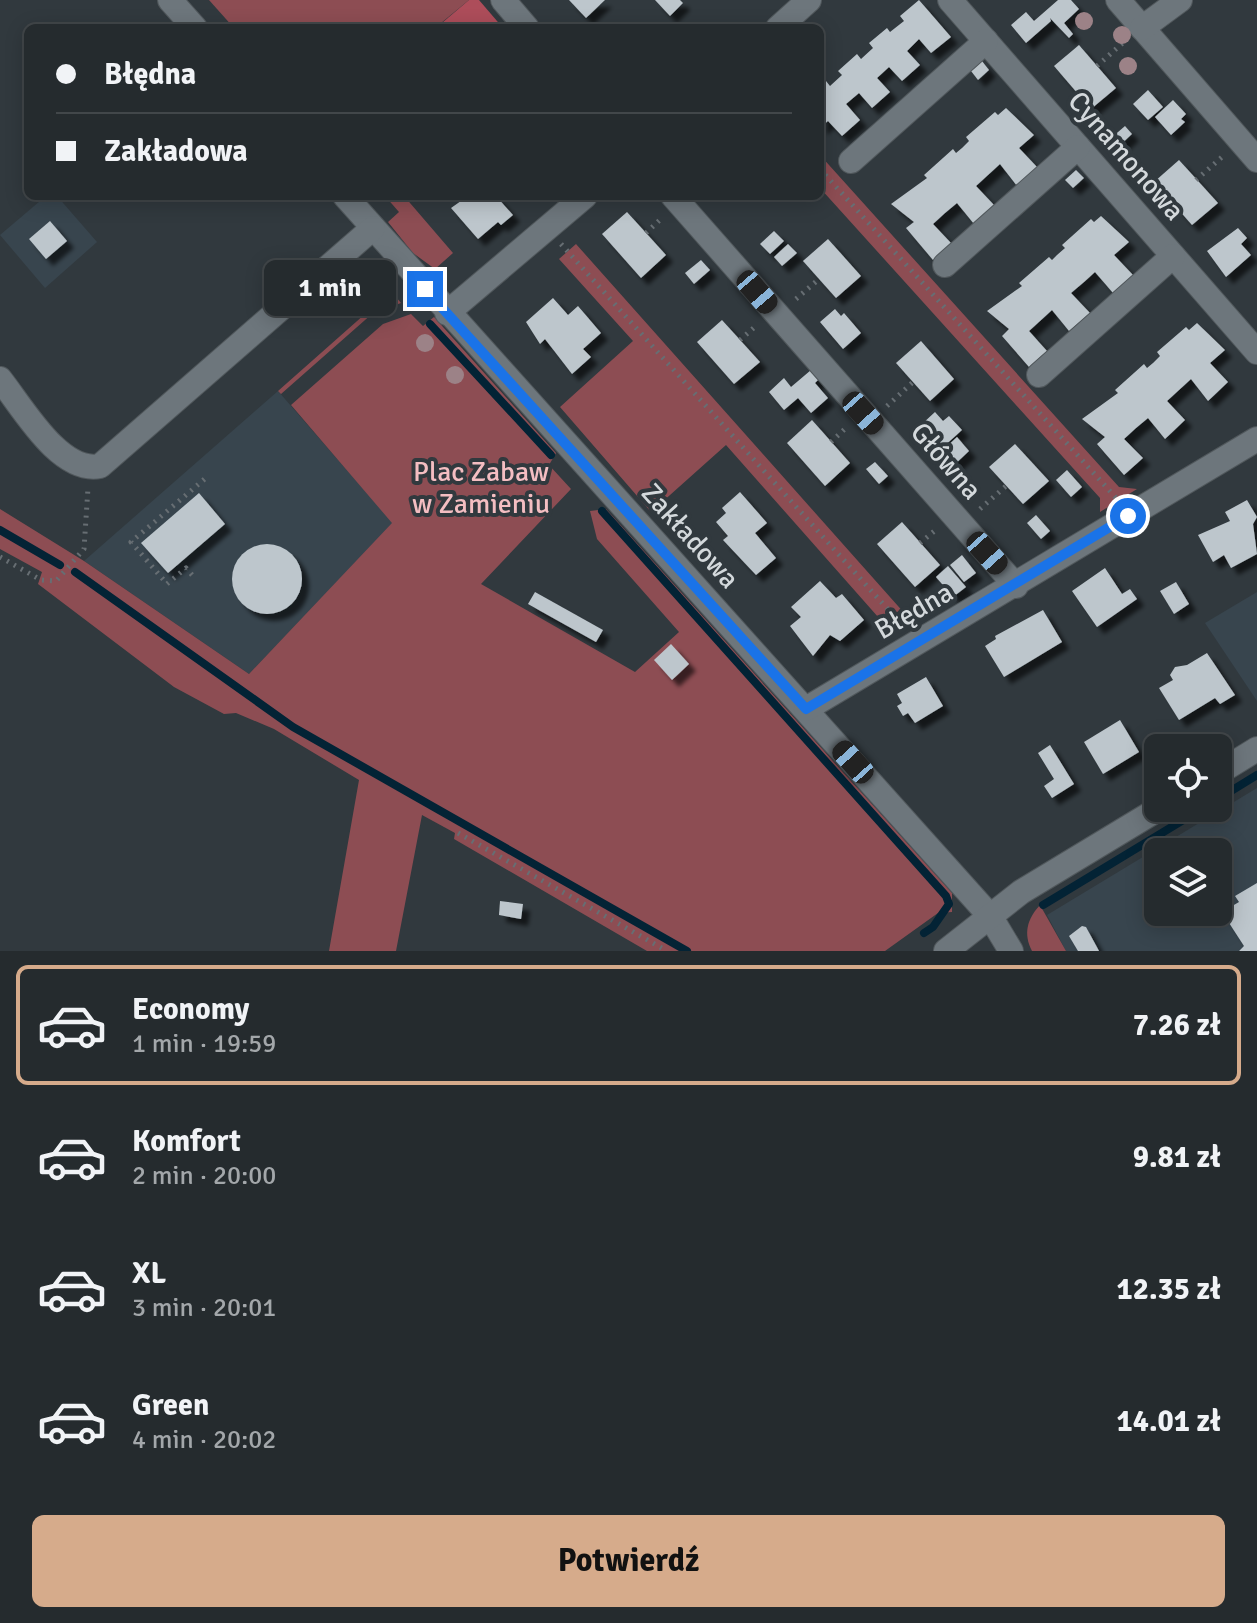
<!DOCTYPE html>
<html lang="pl">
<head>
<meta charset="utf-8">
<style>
	:root { --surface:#252b2e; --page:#31373a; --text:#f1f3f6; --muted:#a3a7aa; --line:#42474a; --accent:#d6ab8b }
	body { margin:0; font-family:Signika,sans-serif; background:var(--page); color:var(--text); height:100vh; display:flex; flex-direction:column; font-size:30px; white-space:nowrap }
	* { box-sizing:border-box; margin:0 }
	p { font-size:26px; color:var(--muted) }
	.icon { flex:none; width:44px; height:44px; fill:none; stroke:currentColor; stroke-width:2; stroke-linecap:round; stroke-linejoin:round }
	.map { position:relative; height:951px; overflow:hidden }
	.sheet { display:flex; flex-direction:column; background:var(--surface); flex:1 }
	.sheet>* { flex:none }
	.guide { position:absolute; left:24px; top:24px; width:800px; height:176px; border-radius:12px; box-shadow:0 4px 20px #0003,0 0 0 2px var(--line); display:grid; align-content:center; height:176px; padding:0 32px; background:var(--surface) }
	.tools { position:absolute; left:1144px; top:734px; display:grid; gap:16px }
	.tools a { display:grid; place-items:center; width:88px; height:88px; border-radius:12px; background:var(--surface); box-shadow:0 4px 20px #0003,0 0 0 2px var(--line); font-size:40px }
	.end { position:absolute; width:36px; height:36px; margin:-18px; border:10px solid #1a73e8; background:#fff; box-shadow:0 0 0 4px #fff }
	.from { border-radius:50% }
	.bubble { position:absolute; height:56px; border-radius:12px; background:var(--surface); box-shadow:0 4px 20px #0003,0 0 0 2px var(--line); font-size:26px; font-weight:700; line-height:56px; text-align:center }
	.car { position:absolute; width:24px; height:48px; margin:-24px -12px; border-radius:10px; box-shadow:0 0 6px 2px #0007; background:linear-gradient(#222 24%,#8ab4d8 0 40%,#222 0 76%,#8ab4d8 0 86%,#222 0) }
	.guide b { display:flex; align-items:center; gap:28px; height:76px; font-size:30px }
	.guide b+b { border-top:2px solid var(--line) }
	.guide i { width:20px; height:20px; background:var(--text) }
	ul { padding:14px 0 0; list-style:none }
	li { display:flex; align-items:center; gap:24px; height:120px; margin:0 16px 12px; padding:0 16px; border:4px solid transparent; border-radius:12px }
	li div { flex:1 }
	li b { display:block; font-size:30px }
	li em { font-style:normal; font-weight:700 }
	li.current { border-color:var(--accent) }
	li>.icon { width:72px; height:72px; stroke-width:1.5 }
	.cta { display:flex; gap:16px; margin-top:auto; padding:16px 32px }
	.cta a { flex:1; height:92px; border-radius:12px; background:var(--accent); color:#111; font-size:32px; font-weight:700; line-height:92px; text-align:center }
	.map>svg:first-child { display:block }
	.built { fill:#38454e; fill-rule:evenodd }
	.green { fill:#8d4d53 }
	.forest { fill:#ad4d5a }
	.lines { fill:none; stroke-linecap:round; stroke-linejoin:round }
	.stream { stroke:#032335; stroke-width:8 }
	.building { fill:#bdc6cc; filter:url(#shadow) }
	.minor-casing { stroke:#51585c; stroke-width:26 }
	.path { stroke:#676e73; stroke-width:5; stroke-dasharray:2 6; stroke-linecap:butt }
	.minor { stroke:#6d767c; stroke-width:24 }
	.tree { fill:#9c8287 }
	.route { stroke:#1a73e8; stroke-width:10 }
	.labels { text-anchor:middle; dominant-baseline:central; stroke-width:8; stroke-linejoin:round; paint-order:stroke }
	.street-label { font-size:28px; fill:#d4d9dc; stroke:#31393e }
	.park-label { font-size:28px; fill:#f4bec2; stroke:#31393e }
</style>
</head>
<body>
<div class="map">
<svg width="1257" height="951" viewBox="0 0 1257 951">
	<defs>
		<filter id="shadow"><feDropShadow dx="7" dy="7" stdDeviation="2" flood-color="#0009"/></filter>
	</defs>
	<rect width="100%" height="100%" fill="#31393e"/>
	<g class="built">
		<polygon points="46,196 57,196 97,242 45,288 0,235"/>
		<polygon points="278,391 393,523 249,674 84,561"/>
		<polygon points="1257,592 1257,701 1205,623"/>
		<path d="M 1257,788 L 1257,951 L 1066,951 L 1047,915 ZM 1158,852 L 1218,852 L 1218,912 L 1158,912 Z"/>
	</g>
	<g class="green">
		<polygon points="209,0 469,0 435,28 234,28"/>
		<polygon points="820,155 1119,487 1137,489 1100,512 1100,498 820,188"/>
		<polygon points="385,196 404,196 453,253 435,269 413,253 388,222 399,212"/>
		<polygon points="576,244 906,615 923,617 884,640 886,626 726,445 651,512 560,407 633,341 559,259"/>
		<polygon points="391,291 401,303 373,313 281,394 278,391"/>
		<polygon points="411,314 423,326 434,317 556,453 549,465 571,489 481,584 635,672 679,632 597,539 590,511 606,509 952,893 952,912 938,913 885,951 647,951 454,839 455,833 422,815 396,951 329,951 359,780 274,729 236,713 224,714 174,687 38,584 42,572 0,549 0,509 84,561 249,674 392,523 291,405 383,324"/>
		<path d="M 1040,905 L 1066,951 L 1032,951 C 1023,934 1027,919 1040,905 Z"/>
	</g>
	<polygon class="forest" points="469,0 479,0 503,28 436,28"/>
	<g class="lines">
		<g class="stream">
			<polyline points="430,324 551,455"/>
			<polyline points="602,511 946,896 949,904 933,927 924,933"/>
			<polyline points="0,530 60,565"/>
			<polyline points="75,572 293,727 687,951"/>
			<polyline points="1218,799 1257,775"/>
			<polyline points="1043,905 1203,808"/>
		</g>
	</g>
	<g class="building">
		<polygon points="569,0 605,0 586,18"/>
		<polygon points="655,0 680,0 683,3 670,16"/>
		<polygon points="919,0 951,37 931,53 919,39 907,51 920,65 902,81 889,67 877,78 890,92 872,108 859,93 846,104 860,120 842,136 828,121 820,128 820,86 826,81 830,86 842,75 838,71 857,54 861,59 873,48 869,43 887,28 890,32 904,21 900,16"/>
		<polygon points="1058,0 1071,0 1079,9 1064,23 1073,34 1069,38 1050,18 1051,21 1026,43 1011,25 1026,12 1034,21"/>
		<polygon points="1079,45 1116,88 1091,109 1054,66"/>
		<polygon points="982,61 989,70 978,80 971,71"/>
		<polygon points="1148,90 1163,107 1148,120 1133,104"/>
		<polygon points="1173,100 1186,114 1181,119 1185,122 1171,135 1155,117"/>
		<polygon points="1006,108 1034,135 1019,148 1037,167 1017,186 1000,164 976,186 994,205 974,224 957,203 945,213 933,224 951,243 933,260 906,228 914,222 891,204 927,178 924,175 953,149 956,153 962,148 969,141 966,137 995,112 998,115"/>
		<polygon points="1125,126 1132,134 1118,147 1110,139"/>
		<polygon points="1179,160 1218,203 1192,225 1154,182"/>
		<polygon points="1076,170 1084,178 1073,188 1065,180"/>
		<polygon points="468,196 496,196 513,215 501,225 498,222 478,239 451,208"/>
		<polygon points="627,212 666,255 641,278 602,234"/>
		<polygon points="1101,216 1129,242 1114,255 1133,275 1113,293 1095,272 1084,282 1071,293 1090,313 1069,331 1052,310 1040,321 1029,331 1047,351 1029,367 1002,336 1009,329 987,311 1022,286 1019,283 1049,257 1052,260 1057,255 1065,248 1062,245 1091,219 1094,222"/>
		<polygon points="50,221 67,241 46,259 29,239"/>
		<polygon points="1238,228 1247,238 1241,244 1251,255 1226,277 1207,251"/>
		<polygon points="774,231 784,241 770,254 760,244"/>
		<polygon points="828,239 861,276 836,298 803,261"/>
		<polygon points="788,244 797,253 782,266 774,257"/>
		<polygon points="701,260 710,270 694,284 685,273"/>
		<polygon points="553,298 568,315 578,306 601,333 583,349 591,357 572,374 545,339 540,344 526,322"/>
		<polygon points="835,309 841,316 844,313 861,333 843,349 820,322"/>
		<polygon points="722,320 760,362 734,384 697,342"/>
		<polygon points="1197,323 1225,350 1210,363 1228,382 1208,401 1191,379 1167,401 1185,420 1165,439 1148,418 1136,428 1124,439 1143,458 1124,475 1097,444 1105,437 1082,419 1118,393 1115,390 1144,364 1147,368 1153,363 1160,356 1157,352 1186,327 1189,330"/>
		<polygon points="921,341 954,379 930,401 896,363"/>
		<polygon points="811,370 819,379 815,383 828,398 811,413 798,398 784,410 769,392 784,378 791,387"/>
		<polygon points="935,412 943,421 949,416 962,430 941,449 922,424"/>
		<polygon points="812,420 850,463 825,486 787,443"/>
		<polygon points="957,437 969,451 953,466 941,452"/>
		<polygon points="1015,444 1049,481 1023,504 989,467"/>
		<polygon points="875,462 888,476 879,484 866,469"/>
		<polygon points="1067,470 1082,487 1071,497 1056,480"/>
		<polygon points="740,492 767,523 755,533 776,558 756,575 723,540 728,536 716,522 726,513 722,508"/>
		<polygon points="199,493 225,524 168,573 141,543"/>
		<polygon points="1247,500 1257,517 1253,524 1257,554 1231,568 1224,555 1213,562 1198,535 1230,521 1225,512"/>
		<polygon points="1036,515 1050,531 1041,539 1027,523"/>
		<polygon points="902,522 940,565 915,587 877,544"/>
		<circle cx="267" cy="579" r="35"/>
		<polygon points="962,555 976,573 964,582 950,565"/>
		<polygon points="948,566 966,587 953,597 936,577"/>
		<polygon points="1105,568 1122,594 1130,589 1137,599 1097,627 1072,591"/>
		<polygon points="820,581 836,598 842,594 864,620 840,641 830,635 813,656 790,626 801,617 791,607"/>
		<polygon points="1176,582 1189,604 1174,614 1160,591"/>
		<polygon points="535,592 603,630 596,642 528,604"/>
		<polygon points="1043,610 1062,642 1004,677 985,646 996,639 995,636"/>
		<polygon points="671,644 689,664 672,680 654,660"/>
		<polygon points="1207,653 1235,695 1220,704 1215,698 1179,720 1159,688 1173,680 1170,675 1175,667 1187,665"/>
		<polygon points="926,677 943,706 915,723 908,713 903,716 897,706 902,703 897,694"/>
		<polygon points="1120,720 1139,752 1103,774 1084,742"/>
		<polygon points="1050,745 1074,784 1052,798 1044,786 1054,779 1038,753"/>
		<polygon points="1257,883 1257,951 1239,951 1244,946 1222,912 1239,902 1235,896"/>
		<polygon points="500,901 523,904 521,919 499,915"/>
		<polygon points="1082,926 1086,927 1099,951 1078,951 1069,936"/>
	</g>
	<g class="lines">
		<g class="minor-casing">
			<g id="minor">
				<polyline points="170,0 195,28"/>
				<polyline points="503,0 527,28"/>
				<polyline points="950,0 1257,352"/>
				<polyline points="1118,0 1257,160"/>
				<polyline points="778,28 809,0"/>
				<polyline points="1142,28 1180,0"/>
				<polyline points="851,161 986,41"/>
				<polyline points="345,196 990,916 1011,951"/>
				<polyline points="673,196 1016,586"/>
				<polyline points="945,265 1078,147"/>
				<polyline points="447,313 585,196"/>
				<polyline points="1039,375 1173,256"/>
				<path d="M 0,379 C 23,408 60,474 100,466 L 373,228"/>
				<polyline points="806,709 1257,439"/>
				<polyline points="1218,773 1257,749"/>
				<polyline points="946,951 1021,892 1160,808"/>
			</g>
		</g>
		<g class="path">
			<polyline points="1097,66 1126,40"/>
			<polyline points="820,169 1117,499"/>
			<polyline points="1196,180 1222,157"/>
			<polyline points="646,233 663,217"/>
			<polyline points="561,244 901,624"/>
			<polyline points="796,299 819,279"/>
			<polyline points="740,340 757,325"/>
			<polyline points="887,406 913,382"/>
			<polyline points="831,442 848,426"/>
			<polyline points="980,509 1006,486"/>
			<polyline points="920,543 938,528"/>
			<polyline points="0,557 41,580 56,581 84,549 88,488"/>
			<polyline points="192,575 186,568 167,584 131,542 207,477"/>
			<polyline points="458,833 667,951"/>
		</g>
		<use href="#minor" class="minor"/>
	</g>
	<g class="tree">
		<circle cx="1084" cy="21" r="9"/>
		<circle cx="1122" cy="35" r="9"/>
		<circle cx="1128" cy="66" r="9"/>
		<circle cx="425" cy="343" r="9"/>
		<circle cx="455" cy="375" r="9"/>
	</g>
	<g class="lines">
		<polyline class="route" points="425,289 806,709 1128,516"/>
	</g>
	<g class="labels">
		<g class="street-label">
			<text transform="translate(1126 156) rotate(49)">Cynamonowa</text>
			<text transform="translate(946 461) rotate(49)">Główna</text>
			<text transform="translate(690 536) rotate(48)">Zakładowa</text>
			<text transform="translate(914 611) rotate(-30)">Błędna</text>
		</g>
		<g class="park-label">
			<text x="481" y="472">Plac Zabaw<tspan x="481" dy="32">w Zamieniu</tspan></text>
		</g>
	</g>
</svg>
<div class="tools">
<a><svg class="icon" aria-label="locate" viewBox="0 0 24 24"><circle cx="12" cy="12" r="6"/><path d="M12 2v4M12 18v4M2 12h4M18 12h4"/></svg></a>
<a><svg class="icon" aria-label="layers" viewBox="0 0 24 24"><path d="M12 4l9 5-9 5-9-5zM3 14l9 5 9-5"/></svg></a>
</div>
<i class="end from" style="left:1128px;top:516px"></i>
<i class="end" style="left:425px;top:289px"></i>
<div class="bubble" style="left:264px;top:260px;width:132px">1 min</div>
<i class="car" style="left:757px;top:292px;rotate:139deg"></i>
<i class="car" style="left:863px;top:413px;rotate:138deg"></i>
<i class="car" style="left:987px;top:553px;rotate:138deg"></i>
<i class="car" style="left:853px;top:762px;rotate:318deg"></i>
<div class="guide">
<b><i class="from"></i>Błędna</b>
<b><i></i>Zakładowa</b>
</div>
</div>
<section class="sheet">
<ul>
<li class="current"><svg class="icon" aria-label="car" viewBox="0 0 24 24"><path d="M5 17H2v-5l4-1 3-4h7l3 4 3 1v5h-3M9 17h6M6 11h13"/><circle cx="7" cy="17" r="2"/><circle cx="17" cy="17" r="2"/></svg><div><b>Economy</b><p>1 min · 19:59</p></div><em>7.26 zł</em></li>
<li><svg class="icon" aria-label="car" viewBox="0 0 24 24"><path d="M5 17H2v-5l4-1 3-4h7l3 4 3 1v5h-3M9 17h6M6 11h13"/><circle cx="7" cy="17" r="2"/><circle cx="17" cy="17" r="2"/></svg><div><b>Komfort</b><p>2 min · 20:00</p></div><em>9.81 zł</em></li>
<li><svg class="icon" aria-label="car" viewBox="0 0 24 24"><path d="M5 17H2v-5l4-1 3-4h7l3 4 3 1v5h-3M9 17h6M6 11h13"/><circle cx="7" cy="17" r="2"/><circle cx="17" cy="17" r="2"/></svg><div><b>XL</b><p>3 min · 20:01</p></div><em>12.35 zł</em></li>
<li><svg class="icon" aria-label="car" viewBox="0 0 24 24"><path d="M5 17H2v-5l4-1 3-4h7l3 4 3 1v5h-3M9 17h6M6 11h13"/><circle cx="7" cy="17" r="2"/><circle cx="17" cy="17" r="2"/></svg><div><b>Green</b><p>4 min · 20:02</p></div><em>14.01 zł</em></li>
</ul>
<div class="cta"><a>Potwierdź</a></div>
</section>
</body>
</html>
